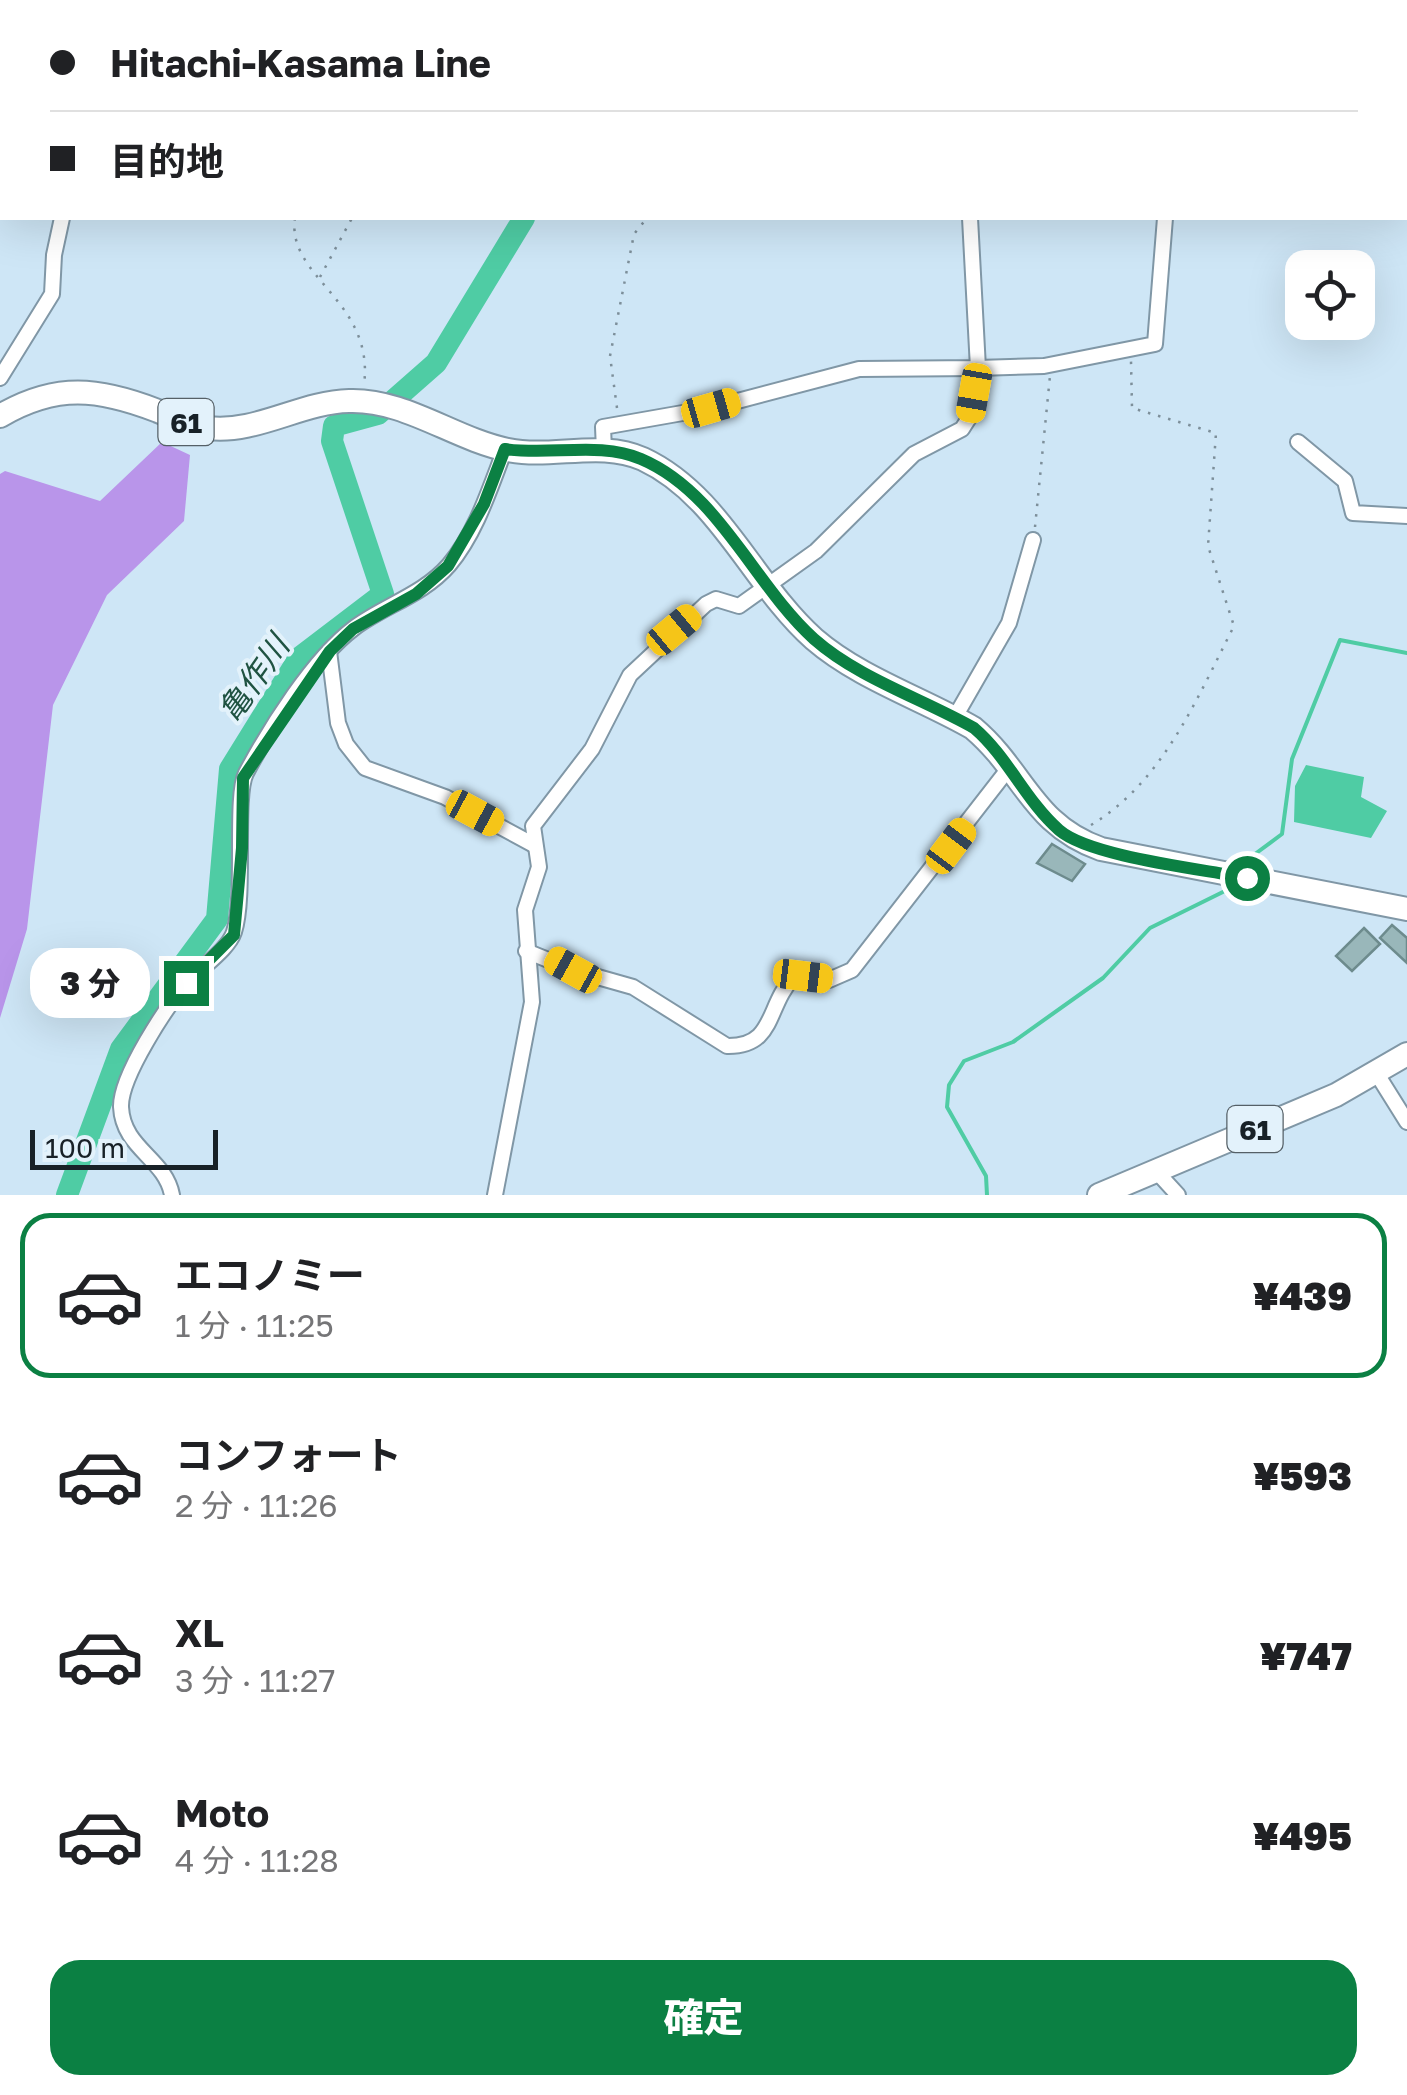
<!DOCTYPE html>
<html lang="ja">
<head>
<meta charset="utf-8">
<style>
	:root { --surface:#fff; --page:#f6f6f6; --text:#202124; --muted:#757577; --line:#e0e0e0; --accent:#0b8043 }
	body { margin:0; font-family:"Golos Text","Noto Sans JP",sans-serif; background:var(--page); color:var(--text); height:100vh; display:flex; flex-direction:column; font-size:38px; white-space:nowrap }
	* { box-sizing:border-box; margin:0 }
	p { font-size:32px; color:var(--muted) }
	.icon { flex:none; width:55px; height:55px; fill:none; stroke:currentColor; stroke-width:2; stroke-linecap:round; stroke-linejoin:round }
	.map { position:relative; height:1195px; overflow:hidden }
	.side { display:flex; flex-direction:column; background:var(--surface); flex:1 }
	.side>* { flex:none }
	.guide { position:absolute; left:0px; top:0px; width:1408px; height:220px; box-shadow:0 10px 40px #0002; display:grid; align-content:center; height:220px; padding:0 50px; background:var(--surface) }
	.controls { position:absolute; left:1285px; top:250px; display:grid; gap:20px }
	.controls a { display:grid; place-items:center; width:90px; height:90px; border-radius:20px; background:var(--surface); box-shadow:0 10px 40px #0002; font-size:50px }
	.scale { position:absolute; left:30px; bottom:25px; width:188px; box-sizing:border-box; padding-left:10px; border:5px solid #182127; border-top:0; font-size:28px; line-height:35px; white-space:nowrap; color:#182127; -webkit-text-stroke:8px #e3f2fb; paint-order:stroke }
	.end { position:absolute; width:45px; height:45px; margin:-22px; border:12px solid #0b8043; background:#fff; box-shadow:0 0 0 5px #fff }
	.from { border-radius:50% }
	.bubble { position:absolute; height:70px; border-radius:30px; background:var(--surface); box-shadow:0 10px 40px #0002; font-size:32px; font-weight:800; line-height:70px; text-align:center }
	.car { position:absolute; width:30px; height:60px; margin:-30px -15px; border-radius:12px; box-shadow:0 0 8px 2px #0007; background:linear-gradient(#f5c518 24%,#345 0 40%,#f5c518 0 76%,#345 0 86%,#f5c518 0) }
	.guide b { display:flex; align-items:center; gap:35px; height:95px; font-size:38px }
	.guide b+b { border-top:2px solid var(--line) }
	.guide i { width:25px; height:25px; background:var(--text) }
	ul { padding:18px 0 0; list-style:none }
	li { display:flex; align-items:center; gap:30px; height:165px; margin:0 20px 15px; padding:0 30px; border:5px solid transparent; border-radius:30px }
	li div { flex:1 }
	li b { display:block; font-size:38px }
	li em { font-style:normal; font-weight:800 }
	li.current { border-color:var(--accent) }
	li>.icon { width:90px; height:90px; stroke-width:1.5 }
	.primary-button { display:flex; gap:20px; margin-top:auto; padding:20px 50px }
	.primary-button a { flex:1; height:115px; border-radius:30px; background:var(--accent); color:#fff; font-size:40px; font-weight:800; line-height:115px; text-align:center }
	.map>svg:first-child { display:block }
	.forest { fill:#b995ea }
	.water { fill:#4fcca4 }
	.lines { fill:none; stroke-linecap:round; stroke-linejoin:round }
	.stream { stroke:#4fcca4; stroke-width:4 }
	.river { stroke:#4fcca4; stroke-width:22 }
	.building { fill:#99b7ba; stroke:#6d8b8d; stroke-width:2.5 }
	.minor-casing { stroke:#8097a6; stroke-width:18 }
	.primary-casing { stroke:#8097a6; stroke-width:26 }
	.path { stroke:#7d8f9a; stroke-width:2.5; stroke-dasharray:2.5 8; stroke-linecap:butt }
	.minor { stroke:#fff; stroke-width:14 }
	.primary { stroke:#fff; stroke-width:22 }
	.route { stroke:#0b8043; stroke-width:12 }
	.labels { text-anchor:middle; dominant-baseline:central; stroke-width:8; stroke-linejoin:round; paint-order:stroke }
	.shield { fill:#e3f2fb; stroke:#556067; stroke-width:2.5 }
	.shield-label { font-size:28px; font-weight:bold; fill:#182127 }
	.water-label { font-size:32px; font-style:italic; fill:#205342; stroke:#e3f2fb }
</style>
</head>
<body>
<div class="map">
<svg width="1407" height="1195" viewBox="0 0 1407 1195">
	<rect width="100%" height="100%" fill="#cee6f6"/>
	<polygon class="forest" points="162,442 190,455 184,521 107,595 53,705 27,929 0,1018 0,474 5,471 100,501"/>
	<polygon class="water" points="1306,765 1364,777 1361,797 1387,811 1371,838 1294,822 1295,786"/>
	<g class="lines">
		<g class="stream">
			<polyline points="1245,870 1255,854 1282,834 1292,759 1340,640 1407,653"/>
			<polyline points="987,1195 986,1176 947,1107 949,1085 964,1061 1013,1042 1103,978 1150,928 1235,886"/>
		</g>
		<g class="river">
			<polyline points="724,2 726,0"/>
			<polyline points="67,1195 121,1049 217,919 230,769 299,658 383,594 332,441 334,426 378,414 436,363 524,218"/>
		</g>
	</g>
	<g class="building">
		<polygon points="1052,844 1085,864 1072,881 1037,863"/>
		<polygon points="1392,925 1407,938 1407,963 1380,938"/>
		<polygon points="1364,928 1380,944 1352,971 1336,956"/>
	</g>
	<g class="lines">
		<g class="minor-casing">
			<g id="minor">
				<polyline points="889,2 889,0"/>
				<polyline points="1228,2 1228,0"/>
				<polyline points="1372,2 1372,0"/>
				<polyline points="1405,17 1407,17"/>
				<polyline points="0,166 2,167"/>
				<polyline points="0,378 52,294 54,255 62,218"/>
				<polyline points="1298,442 1345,481 1353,513 1407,516"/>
				<polyline points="604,450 603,427 711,408 859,369 978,368 970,218"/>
				<polyline points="329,651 338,723 346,744 365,768 445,797 534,845"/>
				<polyline points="955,717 1009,623 1033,540"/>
				<path d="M 526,951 L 573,970 L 633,987 L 727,1046 C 776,1047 766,1005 794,977 L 829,980 L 852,970 L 1009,768"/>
				<polyline points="1377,1074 1407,1122"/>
				<polyline points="1156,1171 1178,1195"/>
				<path d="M 172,1195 C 165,1158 123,1149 121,1107 C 120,1077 167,1005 188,982 C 201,967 228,950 234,932 C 246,895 234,797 246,773 C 270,728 313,659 354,628 C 385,605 423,595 449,565 C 476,533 490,488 505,449"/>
				<polyline points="495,1195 532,1002 525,910 539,867 533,826 592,749 630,675 706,604 716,599 739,606 816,551 914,454 962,429 969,418 978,368 1044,366 1155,344 1165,218"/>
			</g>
		</g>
		<g class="primary-casing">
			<g id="primary">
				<path d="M 0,416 C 56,383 99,388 158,411 C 174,418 190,426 208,428 C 256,434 301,402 349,401 C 405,399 454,439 508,450 C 552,459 601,440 643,459 C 720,495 753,585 814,639 C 859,678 923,699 973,728 C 1024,771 1032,825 1101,849 L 1407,909"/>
				<polyline points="1099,1195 1336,1095 1407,1054"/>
			</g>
		</g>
		<g class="path">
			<polyline points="518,0 523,2"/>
			<polyline points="229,2 230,0"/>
			<polyline points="424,2 425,0"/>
			<polyline points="526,2 531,0"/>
			<path d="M 295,218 C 286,278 375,300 364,385"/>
			<polyline points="320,277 352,218"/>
			<polyline points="617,408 610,356 634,234 647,218"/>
			<polyline points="1035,527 1050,376"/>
			<path d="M 1091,825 C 1163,782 1197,698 1234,626 L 1208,546 L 1216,433 L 1132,408 L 1131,361"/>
		</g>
		<use href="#minor" class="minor"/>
		<use href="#primary" class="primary"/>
	</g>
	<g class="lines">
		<path class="route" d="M 186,983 L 234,935 L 242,848 L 243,778 L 330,651 L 353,629 L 416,594 L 448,566 L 484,504 L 505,449 C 549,456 600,441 641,459 C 719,492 754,585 814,639 C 858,678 923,699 974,728 C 1008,757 1025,800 1059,830 C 1090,857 1203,869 1247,878"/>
	</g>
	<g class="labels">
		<g class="shield">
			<rect x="158.5" y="399" width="55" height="46" rx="8"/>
			<rect x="1227.5" y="1106" width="55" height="46" rx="8"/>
		</g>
		<g class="shield-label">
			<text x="186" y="422">61</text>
			<text x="1255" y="1129">61</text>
		</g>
		<g class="water-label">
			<text transform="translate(253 678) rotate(-55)">亀作川</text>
		</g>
	</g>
</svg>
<div class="controls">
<a><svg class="icon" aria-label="locate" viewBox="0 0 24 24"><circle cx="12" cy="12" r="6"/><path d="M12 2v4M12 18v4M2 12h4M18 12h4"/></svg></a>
</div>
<div class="scale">100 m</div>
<i class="end from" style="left:1247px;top:878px"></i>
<i class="end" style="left:186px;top:983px"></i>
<div class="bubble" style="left:30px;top:948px;width:120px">3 分</div>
<i class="car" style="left:974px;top:393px;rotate:190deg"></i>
<i class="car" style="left:711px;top:408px;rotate:74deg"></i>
<i class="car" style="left:674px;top:630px;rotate:50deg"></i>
<i class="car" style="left:475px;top:813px;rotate:118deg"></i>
<i class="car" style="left:951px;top:846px;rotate:37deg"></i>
<i class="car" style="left:573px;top:970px;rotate:299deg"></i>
<i class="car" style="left:803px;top:976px;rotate:97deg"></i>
<div class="guide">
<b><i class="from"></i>Hitachi-Kasama Line</b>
<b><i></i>目的地</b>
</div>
</div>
<section class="side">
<ul>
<li class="current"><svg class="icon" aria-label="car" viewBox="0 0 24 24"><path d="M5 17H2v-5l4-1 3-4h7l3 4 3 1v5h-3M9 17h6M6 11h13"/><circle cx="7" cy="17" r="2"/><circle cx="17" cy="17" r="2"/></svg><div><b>エコノミー</b><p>1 分 · 11:25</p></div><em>¥439</em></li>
<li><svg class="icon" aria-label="car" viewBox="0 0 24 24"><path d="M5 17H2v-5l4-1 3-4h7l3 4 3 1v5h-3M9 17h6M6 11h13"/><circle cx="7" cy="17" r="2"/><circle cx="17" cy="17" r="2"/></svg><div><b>コンフォート</b><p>2 分 · 11:26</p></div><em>¥593</em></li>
<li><svg class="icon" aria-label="car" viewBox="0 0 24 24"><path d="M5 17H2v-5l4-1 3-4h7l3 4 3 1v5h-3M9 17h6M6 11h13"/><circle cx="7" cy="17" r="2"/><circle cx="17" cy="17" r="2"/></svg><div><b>XL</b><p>3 分 · 11:27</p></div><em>¥747</em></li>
<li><svg class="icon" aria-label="car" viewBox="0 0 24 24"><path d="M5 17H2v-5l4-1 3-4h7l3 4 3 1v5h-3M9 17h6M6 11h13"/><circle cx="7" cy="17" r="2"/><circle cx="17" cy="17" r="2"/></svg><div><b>Moto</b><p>4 分 · 11:28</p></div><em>¥495</em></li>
</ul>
<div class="primary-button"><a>確定</a></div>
</section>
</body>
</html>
